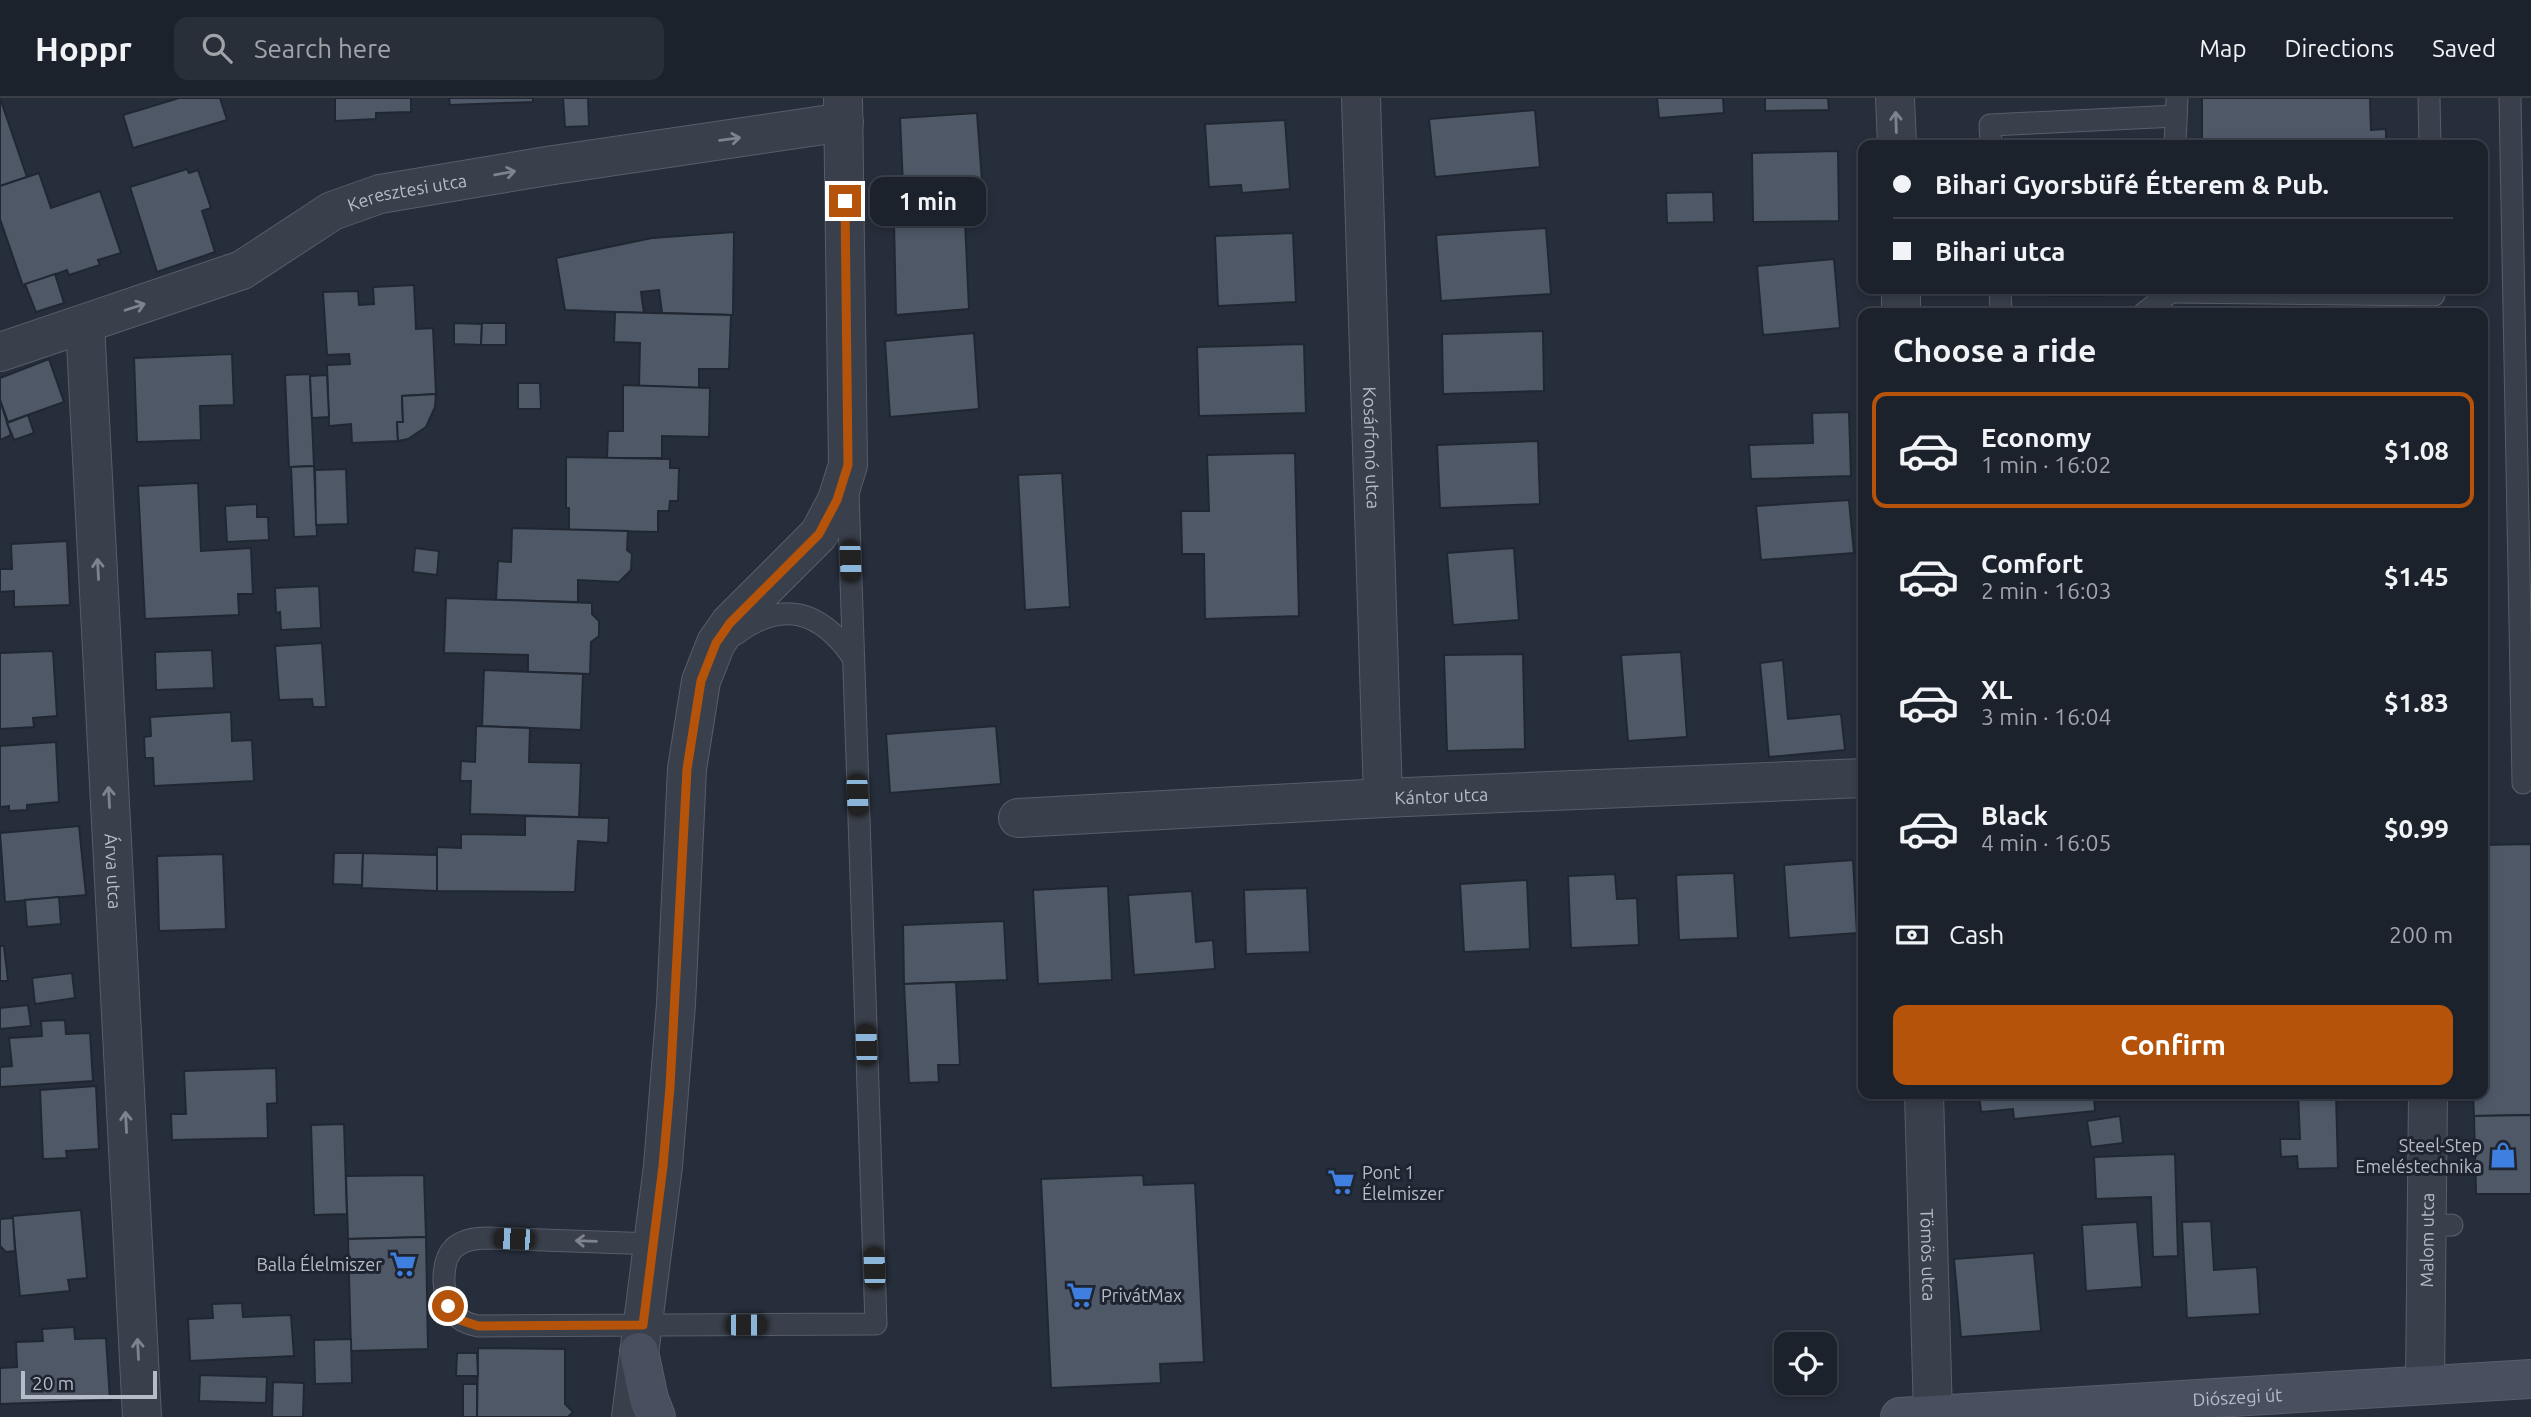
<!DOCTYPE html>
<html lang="en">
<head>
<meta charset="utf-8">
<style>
	:root { --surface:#1c222c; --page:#292f38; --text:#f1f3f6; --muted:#a0a4a9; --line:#3a3f48; --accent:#b45309 }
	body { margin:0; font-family:Ubuntu,sans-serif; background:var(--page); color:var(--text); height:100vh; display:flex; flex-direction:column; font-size:26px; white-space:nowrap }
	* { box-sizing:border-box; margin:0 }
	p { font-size:23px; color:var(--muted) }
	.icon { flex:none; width:38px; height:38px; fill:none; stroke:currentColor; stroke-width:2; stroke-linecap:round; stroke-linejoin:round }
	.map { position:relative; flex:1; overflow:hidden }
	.drawer { position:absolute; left:1858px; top:210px; width:630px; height:791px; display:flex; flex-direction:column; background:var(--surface); border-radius:14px; box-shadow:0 4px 10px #0003,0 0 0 2px var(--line) }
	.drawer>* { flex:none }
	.guide { position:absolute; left:1858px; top:42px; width:630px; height:154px; border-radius:14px; box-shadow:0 4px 10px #0003,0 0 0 2px var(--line); display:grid; align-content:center; height:154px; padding:0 35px; background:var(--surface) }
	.controls { position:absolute; left:1774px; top:1234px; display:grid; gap:14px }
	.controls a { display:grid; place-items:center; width:63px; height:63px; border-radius:14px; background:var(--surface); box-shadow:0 4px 10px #0003,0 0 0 2px var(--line); font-size:35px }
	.scale { position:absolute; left:21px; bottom:18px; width:136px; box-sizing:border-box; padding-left:7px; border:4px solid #b5bbc7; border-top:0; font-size:19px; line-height:24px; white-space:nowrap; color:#b5bbc7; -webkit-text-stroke:5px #1f2530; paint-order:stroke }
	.end { position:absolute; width:32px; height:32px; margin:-16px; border:9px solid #b45309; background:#fff; box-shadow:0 0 0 4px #fff }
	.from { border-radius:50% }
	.bubble { position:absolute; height:49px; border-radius:14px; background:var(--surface); box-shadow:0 4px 10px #0003,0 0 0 2px var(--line); font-size:23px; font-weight:700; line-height:49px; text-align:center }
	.car { position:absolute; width:21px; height:42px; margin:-21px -10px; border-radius:9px; box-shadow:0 0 5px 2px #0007; background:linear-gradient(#222 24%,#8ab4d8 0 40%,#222 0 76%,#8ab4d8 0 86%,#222 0) }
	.guide b { display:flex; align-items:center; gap:24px; height:66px; font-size:26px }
	.guide b+b { border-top:2px solid var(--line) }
	.guide i { width:18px; height:18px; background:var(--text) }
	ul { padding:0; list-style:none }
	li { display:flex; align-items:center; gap:21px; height:116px; margin:0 14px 10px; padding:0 21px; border:4px solid transparent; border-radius:14px }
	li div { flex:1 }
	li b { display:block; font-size:26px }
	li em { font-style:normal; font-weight:700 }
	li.on { border-color:var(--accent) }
	li>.icon { width:63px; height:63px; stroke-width:1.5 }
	h2 { padding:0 35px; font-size:32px; line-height:84px }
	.pay { display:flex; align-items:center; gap:18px; height:77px; padding:0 35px; font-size:26px }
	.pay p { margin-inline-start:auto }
	.primary-button { display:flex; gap:14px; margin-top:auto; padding:14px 35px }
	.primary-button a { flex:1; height:80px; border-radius:14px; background:var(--accent); color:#fff; font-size:28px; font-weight:700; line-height:80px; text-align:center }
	header { display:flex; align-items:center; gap:42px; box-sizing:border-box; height:98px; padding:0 35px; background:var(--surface); border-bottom:2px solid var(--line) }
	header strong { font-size:33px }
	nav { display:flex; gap:38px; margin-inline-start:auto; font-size:24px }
	.search { width:490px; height:63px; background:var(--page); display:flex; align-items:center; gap:18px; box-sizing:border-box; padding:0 24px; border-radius:14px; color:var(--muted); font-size:26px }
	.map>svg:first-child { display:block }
	.building { fill:#4e5867; stroke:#212732; stroke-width:2 }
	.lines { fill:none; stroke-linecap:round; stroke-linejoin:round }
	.service-casing { stroke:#585e69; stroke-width:23 }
	.minor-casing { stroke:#585e69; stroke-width:40 }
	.secondary-casing { stroke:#585e69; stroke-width:40 }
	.service { stroke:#3a404b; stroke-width:21 }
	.minor { stroke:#3a404b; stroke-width:38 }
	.secondary { stroke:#484f5e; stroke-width:38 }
	.oneway { stroke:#7e848f }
	.route { stroke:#b45309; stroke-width:9 }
	.labels { text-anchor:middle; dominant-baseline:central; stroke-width:6; stroke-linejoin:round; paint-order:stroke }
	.street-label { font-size:18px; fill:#b5bbc7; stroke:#1f2530 }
	.poi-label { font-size:18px; fill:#b5bbc7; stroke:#1f2530; text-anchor:end }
</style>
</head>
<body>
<header>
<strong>Hoppr</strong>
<div class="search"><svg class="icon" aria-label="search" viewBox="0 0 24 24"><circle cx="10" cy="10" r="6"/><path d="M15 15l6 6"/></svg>Search here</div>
<nav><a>Map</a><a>Directions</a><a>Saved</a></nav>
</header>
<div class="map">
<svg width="2531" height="1319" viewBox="0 0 2531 1319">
	<rect width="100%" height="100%" fill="#262e3b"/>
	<g class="building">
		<polygon points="0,0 27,79 0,88"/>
		<polygon points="179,0 220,0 227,22 133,50 123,17"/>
		<polygon points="335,0 411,0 411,14 376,15 376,21 335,23"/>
		<polygon points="449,0 533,0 533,4 450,7"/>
		<polygon points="563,0 588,0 589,28 565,29"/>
		<polygon points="1657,0 1723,0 1724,15 1659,20"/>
		<polygon points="1765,0 1828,0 1829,12 1765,13"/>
		<polygon points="2202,0 2370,0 2371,32 2386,31 2386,47 2202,47"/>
		<polygon points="1535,12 1540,69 1435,79 1429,21"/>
		<polygon points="977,15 982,83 903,88 900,20"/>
		<polygon points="1285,22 1290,91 1242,95 1241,87 1209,89 1205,26"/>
		<rect x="2048" y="43" width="86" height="4"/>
		<polygon points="1838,53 1839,123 1753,124 1752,55"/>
		<polygon points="187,71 189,75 198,72 211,110 202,113 215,154 157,174 130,89"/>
		<polygon points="39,75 51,110 100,93 121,155 98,162 100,167 69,177 67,172 23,188 0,121 0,88"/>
		<polygon points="1713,94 1714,124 1667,125 1666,95"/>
		<polygon points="965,124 969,211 896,217 894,125"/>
		<polygon points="1546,130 1551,196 1441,203 1436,137"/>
		<polygon points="734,134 733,217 662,215 659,192 641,194 644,215 565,212 556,160 652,140"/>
		<polygon points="1293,135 1296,204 1218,208 1215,138"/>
		<polygon points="1834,161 1840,230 1763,237 1757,168"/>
		<polygon points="55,176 64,205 36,214 25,186"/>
		<polygon points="414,187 416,231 433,230 436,296 402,298 403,324 397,324 398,343 352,345 351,326 329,328 327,267 350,266 349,256 327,257 323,194 358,193 359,207 374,206 373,189"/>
		<rect x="2049" y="191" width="54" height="7"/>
		<polygon points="615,214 731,217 729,271 699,271 699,290 639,288 640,245 614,244"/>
		<polygon points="454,225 482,226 481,247 454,246"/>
		<polygon points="482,225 506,225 506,247 481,247"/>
		<polygon points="1543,233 1544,293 1443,296 1442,236"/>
		<polygon points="974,235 979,311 890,319 885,243"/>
		<polygon points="1304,246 1306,315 1199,318 1197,249"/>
		<polygon points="232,256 234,307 200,308 201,342 137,344 134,260"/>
		<polygon points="49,261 64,304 8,324 0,302 0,280"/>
		<polygon points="310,276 314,368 289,369 285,277"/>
		<polygon points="327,277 329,319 312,320 310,278"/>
		<polygon points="518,285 540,285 541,311 518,311"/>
		<polygon points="623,287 710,290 709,339 662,338 662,360 607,360 608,333 623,333"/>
		<polygon points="436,296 435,309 426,329 408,341 398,343 397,324 403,324 402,298"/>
		<polygon points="0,302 11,337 0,342"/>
		<polygon points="1849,314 1851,378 1751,381 1749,347 1813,345 1812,315"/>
		<polygon points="28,317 34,335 14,342 7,325"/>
		<polygon points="1538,343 1540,406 1440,410 1437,347"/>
		<polygon points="1295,355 1299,518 1205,521 1204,456 1182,456 1181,413 1209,413 1207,357"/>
		<polygon points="566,359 670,361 670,370 679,370 678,403 670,403 669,413 658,413 658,434 569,432 569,410 566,410"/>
		<polygon points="314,368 317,438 294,439 291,369"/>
		<polygon points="346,371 348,426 316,427 315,372"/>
		<polygon points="1062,375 1070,509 1025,512 1018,377"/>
		<polygon points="198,385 201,453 251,450 253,496 238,496 239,517 145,521 138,388"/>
		<polygon points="1849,402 1854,455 1761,462 1756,408"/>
		<polygon points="257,406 257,419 268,419 269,442 227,444 225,408"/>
		<polygon points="512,430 628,433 627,452 632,456 631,472 619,484 578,482 578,504 496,502 498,463 511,464"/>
		<polygon points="67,443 70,507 14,509 14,493 0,494 0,471 12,471 11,446"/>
		<polygon points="415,450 439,453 437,477 413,474"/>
		<polygon points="1514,450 1519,522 1453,527 1447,455"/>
		<polygon points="319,488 321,530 281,532 280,514 276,515 275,490"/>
		<polygon points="446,500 592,505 592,516 599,523 599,538 591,544 590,576 528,574 528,557 444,555"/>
		<polygon points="322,545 326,609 313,609 312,601 279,602 275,548"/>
		<polygon points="212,552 214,590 156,592 155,554"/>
		<polygon points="53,553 57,618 33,620 34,629 0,631 0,555"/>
		<polygon points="1681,554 1687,639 1628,643 1621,557"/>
		<polygon points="1523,556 1525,651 1447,653 1444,557"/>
		<polygon points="1783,562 1788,621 1841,616 1845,652 1769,659 1760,565"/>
		<polygon points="484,572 583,576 581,632 482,628"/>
		<polygon points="231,614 232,643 252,642 254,683 154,688 153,660 145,660 144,639 151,638 150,619"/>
		<polygon points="476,628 530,630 529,664 581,665 579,719 470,716 471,683 460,683 461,663 475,664"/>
		<polygon points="996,628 1001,686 890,695 886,636"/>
		<polygon points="56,644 59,704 27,707 27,712 9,713 9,708 0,709 0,648"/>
		<polygon points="525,718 609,720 608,745 578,743 575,794 437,793 437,749 461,750 461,736 525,737"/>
		<polygon points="79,728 86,797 5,804 0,735"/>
		<polygon points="2531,746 2531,1017 2474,1018 2473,996 2483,996 2483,747"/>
		<polygon points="334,755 363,755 362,787 333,786"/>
		<polygon points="363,755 437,757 437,793 362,790"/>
		<polygon points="223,756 226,831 159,833 157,758"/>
		<polygon points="1853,762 1857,835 1789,840 1784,767"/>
		<polygon points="1734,775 1738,840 1679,842 1676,777"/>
		<polygon points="1615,776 1617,801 1637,800 1639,847 1571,850 1568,778"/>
		<polygon points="1527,782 1530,851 1464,854 1460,786"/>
		<polygon points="1108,788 1112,882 1038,886 1033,792"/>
		<polygon points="1307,790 1310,854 1246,856 1244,792"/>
		<polygon points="1192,793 1196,844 1213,842 1215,871 1134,877 1128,797"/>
		<polygon points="59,799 61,826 27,829 25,802"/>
		<polygon points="1004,823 1007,882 904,886 903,827"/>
		<polygon points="0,848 4,848 8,883 0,883"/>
		<polygon points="72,875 75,900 35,906 32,880"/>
		<polygon points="956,884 960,967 938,967 939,984 909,985 904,886"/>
		<polygon points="28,907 31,928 0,931 0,910"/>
		<polygon points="65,922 66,936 90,935 93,983 0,989 0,969 12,968 9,940 42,938 41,923"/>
		<polygon points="276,970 277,1005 267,1006 268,1040 172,1042 171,1016 186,1016 184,973"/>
		<polygon points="96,988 99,1051 66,1053 67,1060 43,1061 40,992"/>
		<polygon points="1979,996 2094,996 2095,1013 2014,1021 2013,1011 1981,1014"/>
		<polygon points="2298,996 2336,996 2338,1070 2298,1071 2297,1058 2281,1059 2280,1041 2300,1041"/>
		<polygon points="2531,1017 2531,1096 2476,1096 2474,1018"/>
		<polygon points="2120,1018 2123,1045 2091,1049 2087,1023"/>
		<polygon points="344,1026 347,1116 314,1117 311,1027"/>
		<polygon points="2175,1056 2178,1158 2153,1159 2151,1099 2096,1101 2094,1059"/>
		<polygon points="424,1077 426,1139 348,1141 346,1078"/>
		<polygon points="1143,1077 1144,1087 1195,1085 1204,1264 1160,1266 1161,1285 1051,1290 1041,1081"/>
		<polygon points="81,1112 87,1180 68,1182 70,1193 20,1198 12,1118"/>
		<polygon points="13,1120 15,1153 6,1154 0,1148 0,1121"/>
		<polygon points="2211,1123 2214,1172 2257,1169 2260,1216 2187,1220 2182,1124"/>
		<polygon points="2137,1124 2142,1189 2086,1193 2082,1127"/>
		<polygon points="426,1139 428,1251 351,1253 348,1141"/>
		<polygon points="2034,1155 2041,1233 1961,1239 1954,1161"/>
		<polygon points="242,1205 243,1219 291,1217 294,1258 190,1263 188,1221 213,1220 212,1206"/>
		<polygon points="74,1229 75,1241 106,1240 110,1302 0,1306 0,1270 17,1269 16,1244 43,1243 42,1231"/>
		<polygon points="351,1241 352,1285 315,1286 314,1242"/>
		<polygon points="478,1250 565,1251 565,1306 573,1314 568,1319 477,1319"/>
		<polygon points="457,1255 477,1255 478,1278 456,1278"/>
		<polygon points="200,1277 267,1279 266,1305 199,1303"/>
		<polygon points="273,1284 304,1285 303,1319 272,1319"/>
		<rect x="463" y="1286" width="14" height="33"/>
	</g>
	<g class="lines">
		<g class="service-casing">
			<g id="service">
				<polyline points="2429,0 2430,47"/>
				<polyline points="2510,0 2523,685"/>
				<polyline points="1991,47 1990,27 2176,18"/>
				<polyline points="2175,47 2177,0"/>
				<polyline points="2000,191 2001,215"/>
				<polyline points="2171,191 2171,194 2434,197"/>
				<polyline points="2144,215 2171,194"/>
				<path d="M 736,536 C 783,501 820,513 852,558"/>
				<polyline points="2427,1128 2452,1127"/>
				<path d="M 654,1146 L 488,1140 C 457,1140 443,1152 444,1184 C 445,1207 453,1224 478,1228 L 876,1226 L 848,393"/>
			</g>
		</g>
		<g class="minor-casing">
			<g id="minor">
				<path id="s1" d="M 1361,0 L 1383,700"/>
				<polyline points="1895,0 1897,47"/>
				<polyline points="1901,191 1901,215"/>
				<path id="s2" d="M 85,226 L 142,1319"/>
				<path id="s3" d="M 0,254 L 242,172 L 332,113 L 380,96 L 547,68 L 844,24"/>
				<path id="s4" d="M 1018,720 L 1383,700 L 1864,680"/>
				<path id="s5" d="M 1924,996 L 1933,1317"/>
				<path id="s6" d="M 2425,1287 L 2428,996"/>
				<polyline points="631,1319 663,1068 676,906 687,671 701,583 716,545 730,525 819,436 837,402 848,367 843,0"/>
			</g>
		</g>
		<g class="secondary-casing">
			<g id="secondary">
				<polyline points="639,1254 649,1301 656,1319"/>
				<path id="s7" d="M 1900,1319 L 2531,1281"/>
			</g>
		</g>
		<use href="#service" class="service"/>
		<use href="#minor" class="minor"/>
		<use href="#secondary" class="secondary"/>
	</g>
	<defs><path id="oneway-shaft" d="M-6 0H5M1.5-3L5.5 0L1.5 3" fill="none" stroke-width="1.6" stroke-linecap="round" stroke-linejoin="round" transform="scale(1.75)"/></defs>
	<g class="oneway">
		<use href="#oneway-shaft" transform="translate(1896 24) rotate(-92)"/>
		<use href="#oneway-shaft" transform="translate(730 41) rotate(-8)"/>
		<use href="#oneway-shaft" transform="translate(505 75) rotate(-10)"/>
		<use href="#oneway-shaft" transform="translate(135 209) rotate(-18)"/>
		<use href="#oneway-shaft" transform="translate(98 471) rotate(-93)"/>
		<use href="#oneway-shaft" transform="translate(109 699) rotate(-93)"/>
		<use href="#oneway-shaft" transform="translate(126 1024) rotate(-93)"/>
		<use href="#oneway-shaft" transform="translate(586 1143) rotate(-178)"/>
		<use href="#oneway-shaft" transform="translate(138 1251) rotate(-93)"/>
	</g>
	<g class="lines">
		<polyline class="route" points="448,1208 460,1222 478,1228 643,1227 663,1068 670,989 687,671 701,583 716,545 730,525 819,436 837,402 848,367 845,103"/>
	</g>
	<defs>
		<g id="shop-bare" transform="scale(2.1)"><path d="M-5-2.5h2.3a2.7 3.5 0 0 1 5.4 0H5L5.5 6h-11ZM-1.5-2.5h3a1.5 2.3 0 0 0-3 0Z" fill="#3f7fe0" stroke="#1f2530" stroke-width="2.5" paint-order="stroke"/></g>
		<g id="supermarket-bare" transform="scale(2.1)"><path d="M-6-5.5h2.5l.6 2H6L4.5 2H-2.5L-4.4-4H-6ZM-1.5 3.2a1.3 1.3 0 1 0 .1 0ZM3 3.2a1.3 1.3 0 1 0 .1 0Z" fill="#3f7fe0" stroke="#1f2530" stroke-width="2.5" paint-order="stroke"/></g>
	</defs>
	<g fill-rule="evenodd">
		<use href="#shop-bare" x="2503" y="1057"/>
		<use href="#supermarket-bare" x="1341" y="1084"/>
		<use href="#supermarket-bare" x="403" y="1166"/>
		<use href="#supermarket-bare" x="1080" y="1197"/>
	</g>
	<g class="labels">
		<g class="street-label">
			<text stroke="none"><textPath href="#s3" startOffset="441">Keresztesi utca</textPath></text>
			<text stroke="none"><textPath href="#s1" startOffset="350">Kosárfonó utca</textPath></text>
			<text stroke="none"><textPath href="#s4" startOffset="424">Kántor utca</textPath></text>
			<text stroke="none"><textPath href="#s2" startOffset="548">Árva utca</textPath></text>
			<text stroke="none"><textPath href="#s6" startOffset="145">Malom utca</textPath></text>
			<text stroke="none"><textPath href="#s5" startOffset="161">Tömös utca</textPath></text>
			<text stroke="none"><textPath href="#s7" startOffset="338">Diószegi út</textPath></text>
		</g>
		<g class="poi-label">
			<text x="2482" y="1047">Steel-Step<tspan x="2482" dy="21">Emeléstechnika</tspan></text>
			<text x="1362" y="1074" text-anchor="start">Pont 1<tspan x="1362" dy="21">Élelmiszer</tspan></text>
			<text x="382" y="1166">Balla Élelmiszer</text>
			<text x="1101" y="1197" text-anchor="start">PrivátMax</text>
		</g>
	</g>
</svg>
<div class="controls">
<a><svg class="icon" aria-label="locate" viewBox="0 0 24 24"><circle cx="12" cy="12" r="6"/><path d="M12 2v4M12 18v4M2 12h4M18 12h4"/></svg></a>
</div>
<div class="scale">20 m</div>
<i class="end from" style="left:448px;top:1208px"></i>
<i class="end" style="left:845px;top:103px"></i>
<div class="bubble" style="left:870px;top:79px;width:116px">1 min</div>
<i class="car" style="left:850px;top:463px;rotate:178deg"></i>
<i class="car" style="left:857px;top:697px;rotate:178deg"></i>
<i class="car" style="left:866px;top:947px;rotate:358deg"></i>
<i class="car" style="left:514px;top:1141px;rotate:272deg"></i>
<i class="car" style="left:874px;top:1170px;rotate:358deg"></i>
<i class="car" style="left:746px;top:1227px;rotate:90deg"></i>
<div class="guide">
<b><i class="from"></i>Bihari Gyorsbüfé Étterem &amp; Pub.</b>
<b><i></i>Bihari utca</b>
</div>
<section class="drawer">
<h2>Choose a ride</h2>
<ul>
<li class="on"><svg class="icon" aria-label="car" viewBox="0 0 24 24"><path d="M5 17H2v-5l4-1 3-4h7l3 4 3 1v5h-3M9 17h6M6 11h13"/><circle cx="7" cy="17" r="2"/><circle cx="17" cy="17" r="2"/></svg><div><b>Economy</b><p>1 min · 16:02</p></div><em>$1.08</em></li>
<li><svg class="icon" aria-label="car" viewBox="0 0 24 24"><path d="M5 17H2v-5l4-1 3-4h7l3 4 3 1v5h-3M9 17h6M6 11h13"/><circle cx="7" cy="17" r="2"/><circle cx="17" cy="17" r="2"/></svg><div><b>Comfort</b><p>2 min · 16:03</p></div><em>$1.45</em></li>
<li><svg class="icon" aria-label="car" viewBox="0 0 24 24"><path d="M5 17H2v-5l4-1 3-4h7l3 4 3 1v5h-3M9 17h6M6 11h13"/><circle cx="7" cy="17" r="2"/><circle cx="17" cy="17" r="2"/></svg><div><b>XL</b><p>3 min · 16:04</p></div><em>$1.83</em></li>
<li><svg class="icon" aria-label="car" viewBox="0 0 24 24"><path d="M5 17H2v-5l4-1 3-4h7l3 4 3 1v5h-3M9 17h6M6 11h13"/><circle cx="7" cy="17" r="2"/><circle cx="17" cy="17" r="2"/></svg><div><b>Black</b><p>4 min · 16:05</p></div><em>$0.99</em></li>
</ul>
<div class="pay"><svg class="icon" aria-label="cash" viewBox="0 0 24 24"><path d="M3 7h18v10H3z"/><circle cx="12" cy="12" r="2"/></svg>Cash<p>200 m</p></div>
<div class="primary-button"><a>Confirm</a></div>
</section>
</div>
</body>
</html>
